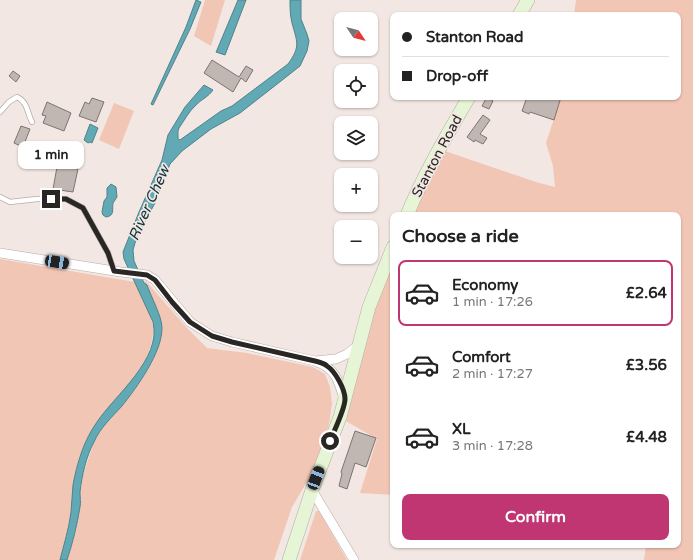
<!DOCTYPE html>
<html lang="en">
<head>
<meta charset="utf-8">
<style>
	:root { --surface:#fff; --page:#f2f2f2; --text:#222; --muted:#767676; --line:#e0e0e0; --accent:#bf3672 }
	body { margin:0; font-family:"Varela Round",sans-serif; background:var(--page); color:var(--text); height:100vh; display:flex; flex-direction:column; font-size:15px; white-space:nowrap }
	* { box-sizing:border-box; margin:0 }
	p { font-size:13px; color:var(--muted) }
	.icon { flex:none; width:22px; height:22px; fill:none; stroke:currentColor; stroke-width:2; stroke-linecap:round; stroke-linejoin:round }
	.map { position:relative; flex:1; overflow:hidden }
	.side { position:absolute; left:390px; top:212px; width:291px; height:336px; display:flex; flex-direction:column; background:var(--surface); border-radius:8px; box-shadow:0 1px 3px #0004 }
	.side>* { flex:none }
	.top-card { position:absolute; left:390px; top:12px; width:291px; height:88px; border-radius:8px; box-shadow:0 1px 3px #0004; display:grid; align-content:center; height:88px; padding:0 12px; background:var(--surface) }
	.needle { width:26px; rotate:125deg }
	.fabs { position:absolute; left:334px; top:12px; display:grid; gap:8px }
	.fabs a { display:grid; place-items:center; width:44px; height:44px; border-radius:8px; background:var(--surface); box-shadow:0 1px 3px #0004; font-size:20px }
	.end { position:absolute; width:18px; height:18px; margin:-9px; border:5px solid #2a2624; background:#fff; box-shadow:0 0 0 2px #fff }
	.from { border-radius:50% }
	.bubble { position:absolute; height:28px; border-radius:8px; background:var(--surface); box-shadow:0 1px 3px #0004; font-size:13px; font-weight:700; line-height:28px; text-align:center }
	.car { position:absolute; width:12px; height:24px; margin:-12px -6px; border-radius:5px; box-shadow:0 0 3px 1px #0007; background:linear-gradient(#222 24%,#8ab4d8 0 40%,#222 0 76%,#8ab4d8 0 86%,#222 0) }
	.top-card b { display:flex; align-items:center; gap:14px; height:38px; font-size:15px }
	.top-card b+b { border-top:1px solid var(--line) }
	.top-card i { width:10px; height:10px; background:var(--text) }
	ul { padding:0; list-style:none }
	li { display:flex; align-items:center; gap:12px; height:66px; margin:0 8px 6px; padding:0 4px; border:2px solid transparent; border-radius:8px }
	li div { flex:1 }
	li b { display:block; font-size:15px }
	li em { font-style:normal; font-weight:700 }
	li.current { border-color:var(--accent) }
	li>.icon { width:36px; height:36px; stroke-width:1.5 }
	h2 { padding:0 12px; font-size:18px; line-height:48px }
	.action { display:flex; gap:8px; margin-top:auto; padding:8px 12px }
	.action a { flex:1; height:46px; border-radius:8px; background:var(--accent); color:#fff; font-size:16px; font-weight:700; line-height:46px; text-align:center }
	.map>svg:first-child { display:block }
	.green { fill:#f2c6b5 }
	.water { fill:#61a9b5; stroke:#50828a }
	.building { fill:#c0b6b2; stroke:#7e7471 }
	.lines { fill:none; stroke-linecap:round; stroke-linejoin:round }
	.lane-casing { stroke:#b6aca9; stroke-width:6 }
	.street-casing { stroke:#b6aca9; stroke-width:10 }
	.secondary-casing { stroke:#b6aca9; stroke-width:14 }
	.lane { stroke:#fff; stroke-width:4.5 }
	.street { stroke:#fff; stroke-width:9 }
	.secondary { stroke:#e5f5d5; stroke-width:13 }
	.route { stroke:#2a2624; stroke-width:5 }
	.labels { text-anchor:middle; dominant-baseline:central; stroke-width:3.5; stroke-linejoin:round; paint-order:stroke }
	.street-label { font-size:14px; fill:#2a2624; stroke:#f2e7e3 }
	.water-label { font-size:15px; font-style:italic; fill:#10343a; stroke:#f2e7e3 }
</style>
</head>
<body>
<div class="map">
<svg width="693" height="560" viewBox="0 0 693 560">
	<rect width="100%" height="100%" fill="#f2e7e3"/>
	<g class="green">
		<polygon points="205,0 225,0 211,46 194,36"/>
		<polygon points="576,0 693,0 693,560 644,560 646,545 678,545 678,215 413,215 445,151 536,182 555,187 553,166 546,143 561,97 678,97 678,15 574,15"/>
		<polygon points="114,103 134,111 119,149 99,140"/>
		<polygon points="393,257 393,495 360,493 377,439 344,420 366,335"/>
		<polygon points="0,259 135,282 148,310 154,328 151,345 145,362 128,385 97,422 88,437 79,458 75,476 71,513 60,560 0,560"/>
		<polygon points="145,280 187,328 207,348 247,353 313,367 325,374 330,387 332,404 329,424 317,465 292,507 274,560 67,560 75,533 81,500 80,493 83,475 94,442 103,427 123,405 152,363 161,336 162,327 144,283"/>
		<polygon points="316,511 319,511 347,560 300,560"/>
	</g>
	<g class="water">
		<polygon points="196,0 201,2 190,29 153,105 151,104 186,27"/>
		<polygon points="238,0 246,0 225,55 216,52 217,50"/>
		<path d="M 290,0 L 301,0 L 301,19 L 307,34 L 309,41 L 307,51 L 300,66 L 281,81 L 240,113 L 211,129 L 182,151 L 170,164 L 155,203 L 137,236 L 133,250 L 134,261 L 144,283 L 147,285 C 151,297 162,316 162,328 C 162,353 137,387 122,406 C 112,417 100,428 94,442 C 86,457 82,475 80,492 C 80,497 81,502 80,507 C 77,525 73,542 67,560 L 60,560 C 64,544 69,528 71,512 C 72,503 72,494 73,485 C 77,463 84,440 97,422 C 115,395 162,359 153,322 L 124,259 L 123,252 L 139,212 L 162,160 L 168,135 L 185,107 L 204,85 L 213,90 C 208,97 202,99 196,105 C 189,111 184,121 179,128 L 178,131 L 178,139 L 180,140 L 221,111 L 232,106 L 288,64 C 301,46 297,42 292,23 C 290,15 290,8 290,0 Z"/>
		<polygon points="90,124 98,128 92,143 90,142 88,143 84,140"/>
		<path d="M 111,184 L 116,187 L 117,197 L 113,203 C 112,209 115,216 106,217 L 103,215 L 102,212 L 104,201 L 107,197 L 107,188 Z"/>
	</g>
	<g class="building">
		<polygon points="212,60 239,77 246,66 253,70 246,82 241,78 233,92 204,73"/>
		<polygon points="13,71 20,76 16,82 9,76"/>
		<polygon points="487,97 493,101 489,109 482,106"/>
		<polygon points="527,97 561,97 554,120 530,112 529,114 522,111"/>
		<polygon points="92,98 104,102 96,122 79,116 85,102 89,104"/>
		<polygon points="47,102 71,113 64,131 43,123 46,116 42,115"/>
		<polygon points="483,115 490,120 480,134 487,138 483,144 475,140 474,142 467,137"/>
		<polygon points="21,126 30,129 23,147 14,143"/>
		<polygon points="62,154 70,155 68,168 78,169 73,192 53,189 57,167 59,167"/>
		<polygon points="355,431 376,438 366,467 355,463 347,489 339,486 342,474 341,472"/>
	</g>
	<g class="lines">
		<g class="lane-casing">
			<g id="lane">
				<path d="M 0,112 L 9,102 L 17,97 C 28,102 27,113 32,122"/>
				<polyline points="0,197 10,202 37,199 66,199 83,208 108,253 114,271"/>
			</g>
		</g>
		<g class="street-casing">
			<g id="street">
				<polyline points="0,253 121,272 147,275 155,280 190,322 212,336 232,342 315,361 336,359 347,354 358,346"/>
				<path d="M 317,362 C 335,368 339,381 344,399"/>
				<polyline points="312,490 354,560"/>
			</g>
		</g>
		<g class="secondary-casing">
			<g id="secondary">
				<polyline points="519,15 528,0"/>
				<path d="M 407,215 C 424,174 447,135 469,97"/>
				<polyline points="289,560 312,490 340,417 369,307 393,247"/>
			</g>
		</g>
		<use href="#lane" class="lane"/>
		<use href="#street" class="street"/>
		<use href="#secondary" class="secondary"/>
	</g>
	<g class="lines">
		<path class="route" d="M 51,199 L 66,199 L 83,208 L 108,253 L 114,271 L 147,275 L 155,280 L 172,302 L 190,322 L 212,336 L 232,342 L 315,361 C 319,362 324,363 327,366 C 335,371 345,389 345,399 C 345,409 334,431 330,441"/>
	</g>
	<g class="labels">
		<g class="street-label">
			<text transform="translate(437 156) rotate(-62)">Stanton Road</text>
		</g>
		<g class="water-label">
			<text transform="translate(149 203) rotate(-66)">River Chew</text>
		</g>
	</g>
</svg>
<div class="fabs">
<a><svg class="needle" viewBox="-14 -14 28 28"><path d="M0-13l5 13h-10z" fill="#e53935"/><path d="M0 13l5-13h-10z" fill="#767676"/></svg></a>
<a><svg class="icon" aria-label="locate" viewBox="0 0 24 24"><circle cx="12" cy="12" r="6"/><path d="M12 2v4M12 18v4M2 12h4M18 12h4"/></svg></a>
<a><svg class="icon" aria-label="layers" viewBox="0 0 24 24"><path d="M12 4l9 5-9 5-9-5zM3 14l9 5 9-5"/></svg></a>
<a>+</a>
<a>−</a>
</div>
<i class="end from" style="left:330px;top:441px"></i>
<i class="end" style="left:51px;top:199px"></i>
<div class="bubble" style="left:18px;top:141px;width:66px">1 min</div>
<i class="car" style="left:57px;top:262px;rotate:99deg"></i>
<i class="car" style="left:316px;top:478px;rotate:21deg"></i>
<div class="top-card">
<b><i class="from"></i>Stanton Road</b>
<b><i></i>Drop-off</b>
</div>
<section class="side">
<h2>Choose a ride</h2>
<ul>
<li class="current"><svg class="icon" aria-label="car" viewBox="0 0 24 24"><path d="M5 17H2v-5l4-1 3-4h7l3 4 3 1v5h-3M9 17h6M6 11h13"/><circle cx="7" cy="17" r="2"/><circle cx="17" cy="17" r="2"/></svg><div><b>Economy</b><p>1 min · 17:26</p></div><em>£2.64</em></li>
<li><svg class="icon" aria-label="car" viewBox="0 0 24 24"><path d="M5 17H2v-5l4-1 3-4h7l3 4 3 1v5h-3M9 17h6M6 11h13"/><circle cx="7" cy="17" r="2"/><circle cx="17" cy="17" r="2"/></svg><div><b>Comfort</b><p>2 min · 17:27</p></div><em>£3.56</em></li>
<li><svg class="icon" aria-label="car" viewBox="0 0 24 24"><path d="M5 17H2v-5l4-1 3-4h7l3 4 3 1v5h-3M9 17h6M6 11h13"/><circle cx="7" cy="17" r="2"/><circle cx="17" cy="17" r="2"/></svg><div><b>XL</b><p>3 min · 17:28</p></div><em>£4.48</em></li>
</ul>
<div class="action"><a>Confirm</a></div>
</section>
</div>
</body>
</html>
